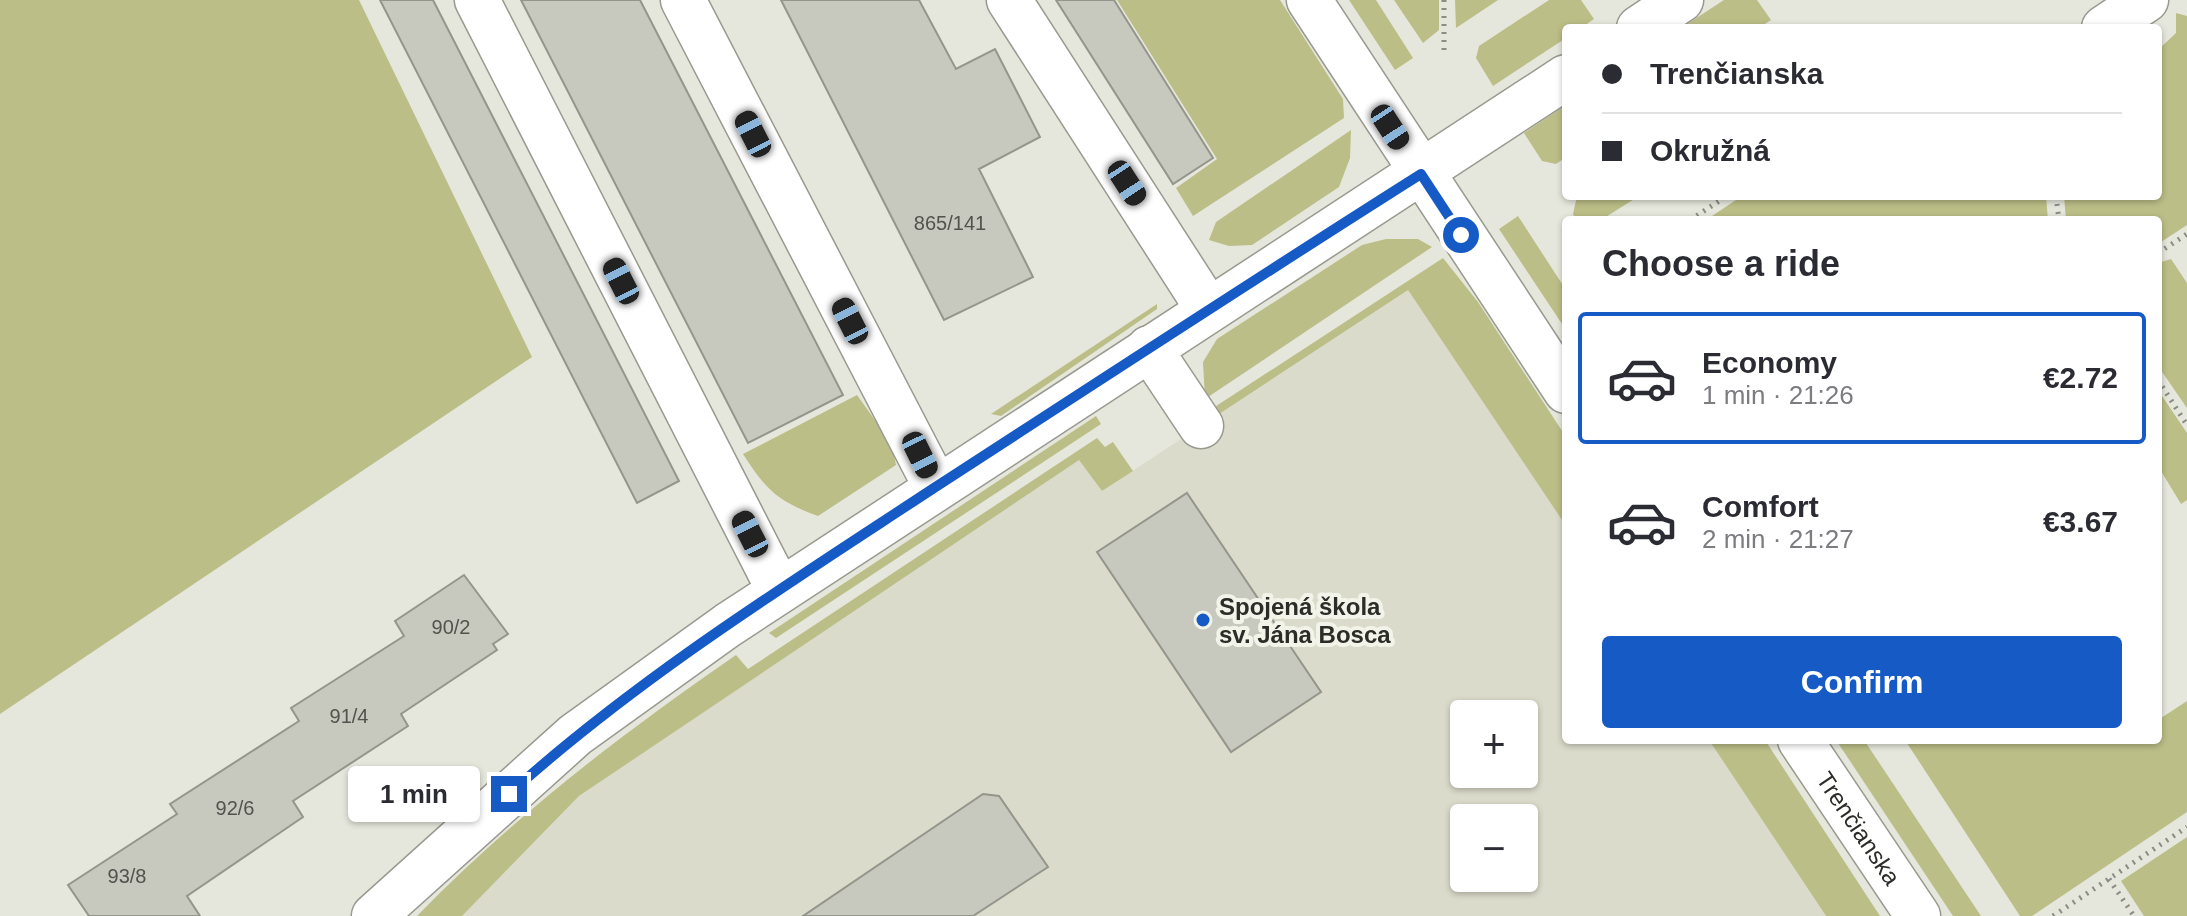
<!DOCTYPE html>
<html lang="en">
<head>
<meta charset="utf-8">
<style>
	:root { --surface:#fff; --page:#f2f2f3; --text:#2b2b33; --muted:#7c7c81; --line:#e1e1e2; --accent:#155ac5 }
	body { margin:0; font-family:Helvetica,sans-serif; background:var(--page); color:var(--text); height:100vh; display:flex; flex-direction:column; font-size:30px; white-space:nowrap }
	* { box-sizing:border-box; margin:0 }
	p { font-size:26px; color:var(--muted) }
	.icon { flex:none; width:44px; height:44px; fill:none; stroke:currentColor; stroke-width:2; stroke-linecap:round; stroke-linejoin:round }
	.map { position:relative; flex:1; overflow:hidden }
	.panel { position:absolute; left:1562px; top:216px; width:600px; height:528px; display:flex; flex-direction:column; background:var(--surface); border-radius:8px; box-shadow:0 2px 6px #0004 }
	.panel>* { flex:none }
	.top-card { position:absolute; left:1562px; top:24px; width:600px; height:176px; border-radius:8px; box-shadow:0 2px 6px #0004; display:grid; align-content:center; height:176px; padding:0 40px; background:var(--surface) }
	.fabs { position:absolute; left:1450px; top:700px; display:grid; gap:16px }
	.fabs a { display:grid; place-items:center; width:88px; height:88px; border-radius:8px; background:var(--surface); box-shadow:0 2px 6px #0004; font-size:40px }
	.end { position:absolute; width:36px; height:36px; margin:-18px; border:10px solid #155ac5; background:#fff; box-shadow:0 0 0 4px #fff }
	.from { border-radius:50% }
	.bubble { position:absolute; height:56px; border-radius:8px; background:var(--surface); box-shadow:0 2px 6px #0004; font-size:26px; font-weight:600; line-height:56px; text-align:center }
	.car { position:absolute; width:24px; height:48px; margin:-24px -12px; border-radius:10px; box-shadow:0 0 6px 2px #0007; background:linear-gradient(#222 24%,#8ab4d8 0 40%,#222 0 76%,#8ab4d8 0 86%,#222 0) }
	.top-card b { display:flex; align-items:center; gap:28px; height:76px; font-size:30px }
	.top-card b+b { border-top:2px solid var(--line) }
	.top-card i { width:20px; height:20px; background:var(--text) }
	ul { padding:0; list-style:none }
	li { display:flex; align-items:center; gap:24px; height:132px; margin:0 16px 12px; padding:0 24px; border:4px solid transparent; border-radius:8px }
	li div { flex:1 }
	li b { display:block; font-size:30px }
	li em { font-style:normal; font-weight:600 }
	li.active { border-color:var(--accent) }
	li>.icon { width:72px; height:72px; stroke-width:1.5 }
	h2 { padding:0 40px; font-size:36px; line-height:96px }
	.primary-button { display:flex; gap:16px; margin-top:auto; padding:16px 40px }
	.primary-button a { flex:1; height:92px; border-radius:8px; background:var(--accent); color:#fff; font-size:32px; font-weight:600; line-height:92px; text-align:center }
	.map>svg:first-child { display:block }
	.built { fill:#dadbca; fill-rule:evenodd }
	.green { fill:#bcbe87 }
	.building { fill:#c7c8be; stroke:#94958b; stroke-width:2 }
	.lines { fill:none; stroke-linecap:round; stroke-linejoin:round }
	.minor-casing { stroke:#98998f; stroke-width:47 }
	.path { stroke:#8b8c84; stroke-width:5; stroke-dasharray:2 6; stroke-linecap:butt }
	.minor { stroke:#fff; stroke-width:44 }
	.route { stroke:#155ac5; stroke-width:10 }
	.poi-dot { fill:#155ac5; stroke:#f3f4e9; stroke-width:3 }
	.labels { text-anchor:middle; dominant-baseline:central; stroke-width:8; stroke-linejoin:round; paint-order:stroke }
	.number-label { font-size:20px; fill:#53534e }
	.poi-label { font-size:24px; font-weight:bold; fill:#2c2c28; stroke:#f3f4e9; text-anchor:start }
	.street-label { font-size:24px; fill:#2c2c28; stroke:#f3f4e9 }
</style>
</head>
<body>
<div class="map">
<svg width="2187" height="916" viewBox="0 0 2187 916">
	<rect width="100%" height="100%" fill="#e6e7dc"/>
	<path class="built" d="M 1408,290 L 1566,526 L 1566,740 L 1709,740 L 1826,916 L 462,916 L 579,796 L 1080,459 L 1102,491 ZM 1464,714 L 1524,714 L 1524,774 L 1464,774 ZM 1464,818 L 1524,818 L 1524,878 L 1464,878 Z"/>
	<g class="green">
		<polygon points="0,0 359,0 532,357 0,714"/>
		<polygon points="1117,0 1280,0 1343,99 1344,118 1193,216 1176,188 1217,159"/>
		<polygon points="1349,0 1376,0 1413,58 1395,70"/>
		<polygon points="1394,0 1439,0 1439,30 1423,43"/>
		<polygon points="1455,0 1498,0 1456,28"/>
		<polygon points="1549,0 1581,0 1594,19 1581,28 1566,28 1566,38 1493,86 1476,58 1479,46"/>
		<polygon points="1724,0 1757,0 1771,20 1759,28 1681,28"/>
		<polygon points="2176,13 2187,16 2187,225 2158,244 2158,220 2066,220 2064,196 2158,196 2158,50 2176,33"/>
		<polygon points="1566,105 1566,157 1556,164 1542,161 1524,133"/>
		<polygon points="1351,130 1350,158 1339,187 1252,245 1229,246 1209,240 1216,222"/>
		<polygon points="1577,196 1639,196 1601,220 1576,220 1573,214"/>
		<polygon points="1742,196 2046,196 2048,220 1706,220"/>
		<polygon points="1518,216 1566,290 1566,330 1499,229"/>
		<polygon points="1386,239 1418,239 1432,247 1205,399 1203,362 1217,339 1362,245"/>
		<polygon points="1443,258 1478,302 1566,437 1566,526 1408,290 1210,420 1207,412"/>
		<polygon points="2171,259 2187,283 2187,408 2158,366 2158,263"/>
		<polygon points="1157,304 1157,309 1001,416 991,414"/>
		<polygon points="2158,390 2187,433 2187,500 2181,504 2158,466"/>
		<path d="M 857,395 L 892,444 L 896,465 L 818,516 C 777,501 767,491 743,454 Z"/>
		<polygon points="1096,416 1101,424 776,638 769,633"/>
		<path d="M 1097,438 L 1105,447 L 1113,442 L 1133,471 L 1102,491 L 1079,460 L 579,796 L 462,916 L 417,916 C 517,814 619,736 736,655 L 748,669 Z"/>
		<polygon points="2187,701 2187,812 2032,916 2020,916 1905,740 2158,740 2158,720"/>
		<polygon points="1709,740 1765,740 1880,916 1826,916"/>
		<polygon points="1836,740 1864,740 1981,916 1953,916"/>
		<polygon points="2187,837 2187,916 2144,916 2121,881"/>
	</g>
	<g class="building">
		<polygon points="380,0 433,0 679,481 637,503"/>
		<polygon points="521,0 640,0 843,395 748,443"/>
		<polygon points="781,0 919,0 956,69 995,49 1040,137 979,169 1033,277 944,320"/>
		<polygon points="1056,0 1114,0 1213,158 1173,184"/>
		<polygon points="1187,493 1321,692 1231,752 1097,552"/>
		<polygon points="464,575 508,634 493,644 497,650 401,714 408,726 293,801 303,817 187,896 200,916 89,916 68,885 177,814 170,804 299,721 291,708 404,636 395,621"/>
		<polygon points="983,794 999,796 1048,867 973,916 803,916"/>
	</g>
	<g class="lines">
		<g class="minor-casing">
			<g id="minor">
				<polyline points="477,0 779,590"/>
				<polyline points="683,0 936,487"/>
				<polyline points="1009,0 1208,309"/>
				<polyline points="1309,0 1566,391"/>
				<polyline points="1639,28 1681,0"/>
				<polyline points="2104,28 2146,0"/>
				<polyline points="1149,348 1201,426"/>
				<path id="s1" d="M 1800,740 L 1918,916"/>
				<polyline points="374,916 575,735 728,625 1566,77"/>
			</g>
		</g>
		<g class="path">
			<polyline points="1444,0 1444,56"/>
			<polyline points="2056,196 2059,220"/>
			<polyline points="1690,220 1727,196"/>
			<polyline points="2158,253 2187,234"/>
			<polyline points="2158,380 2187,425"/>
			<polyline points="2109,879 2134,916"/>
			<polyline points="2053,916 2187,827"/>
		</g>
		<use href="#minor" class="minor"/>
	</g>
	<g class="lines">
		<path class="route" d="M 509,794 C 639,677 788,584 934,488 C 1096,383 1258,277 1421,174 L 1461,235"/>
	</g>
	<circle class="poi-dot" cx="1203" cy="620" r="8"/>
	<g class="labels">
		<g class="number-label">
			<text x="950" y="223">865/141</text>
			<text x="451" y="627">90/2</text>
			<text x="349" y="716">91/4</text>
			<text x="235" y="808">92/6</text>
			<text x="127" y="876">93/8</text>
		</g>
		<g class="poi-label">
			<text x="1219" y="606">Spojená škola<tspan x="1219" dy="28">sv. Jána Bosca</tspan></text>
		</g>
		<g class="street-label">
			<text stroke="none"><textPath href="#s1" startOffset="106">Trenčianska</textPath></text>
		</g>
	</g>
</svg>
<div class="fabs">
<a>+</a>
<a>−</a>
</div>
<i class="end from" style="left:1461px;top:235px"></i>
<i class="end" style="left:509px;top:794px"></i>
<div class="bubble" style="left:348px;top:766px;width:132px">1 min</div>
<i class="car" style="left:1390px;top:127px;rotate:147deg"></i>
<i class="car" style="left:753px;top:134px;rotate:333deg"></i>
<i class="car" style="left:1127px;top:183px;rotate:147deg"></i>
<i class="car" style="left:621px;top:281px;rotate:333deg"></i>
<i class="car" style="left:850px;top:321px;rotate:333deg"></i>
<i class="car" style="left:920px;top:455px;rotate:154deg"></i>
<i class="car" style="left:750px;top:534px;rotate:333deg"></i>
<div class="top-card">
<b><i class="from"></i>Trenčianska</b>
<b><i></i>Okružná</b>
</div>
<section class="panel">
<h2>Choose a ride</h2>
<ul>
<li class="active"><svg class="icon" aria-label="car" viewBox="0 0 24 24"><path d="M5 17H2v-5l4-1 3-4h7l3 4 3 1v5h-3M9 17h6M6 11h13"/><circle cx="7" cy="17" r="2"/><circle cx="17" cy="17" r="2"/></svg><div><b>Economy</b><p>1 min · 21:26</p></div><em>€2.72</em></li>
<li><svg class="icon" aria-label="car" viewBox="0 0 24 24"><path d="M5 17H2v-5l4-1 3-4h7l3 4 3 1v5h-3M9 17h6M6 11h13"/><circle cx="7" cy="17" r="2"/><circle cx="17" cy="17" r="2"/></svg><div><b>Comfort</b><p>2 min · 21:27</p></div><em>€3.67</em></li>
</ul>
<div class="primary-button"><a>Confirm</a></div>
</section>
</div>
</body>
</html>
